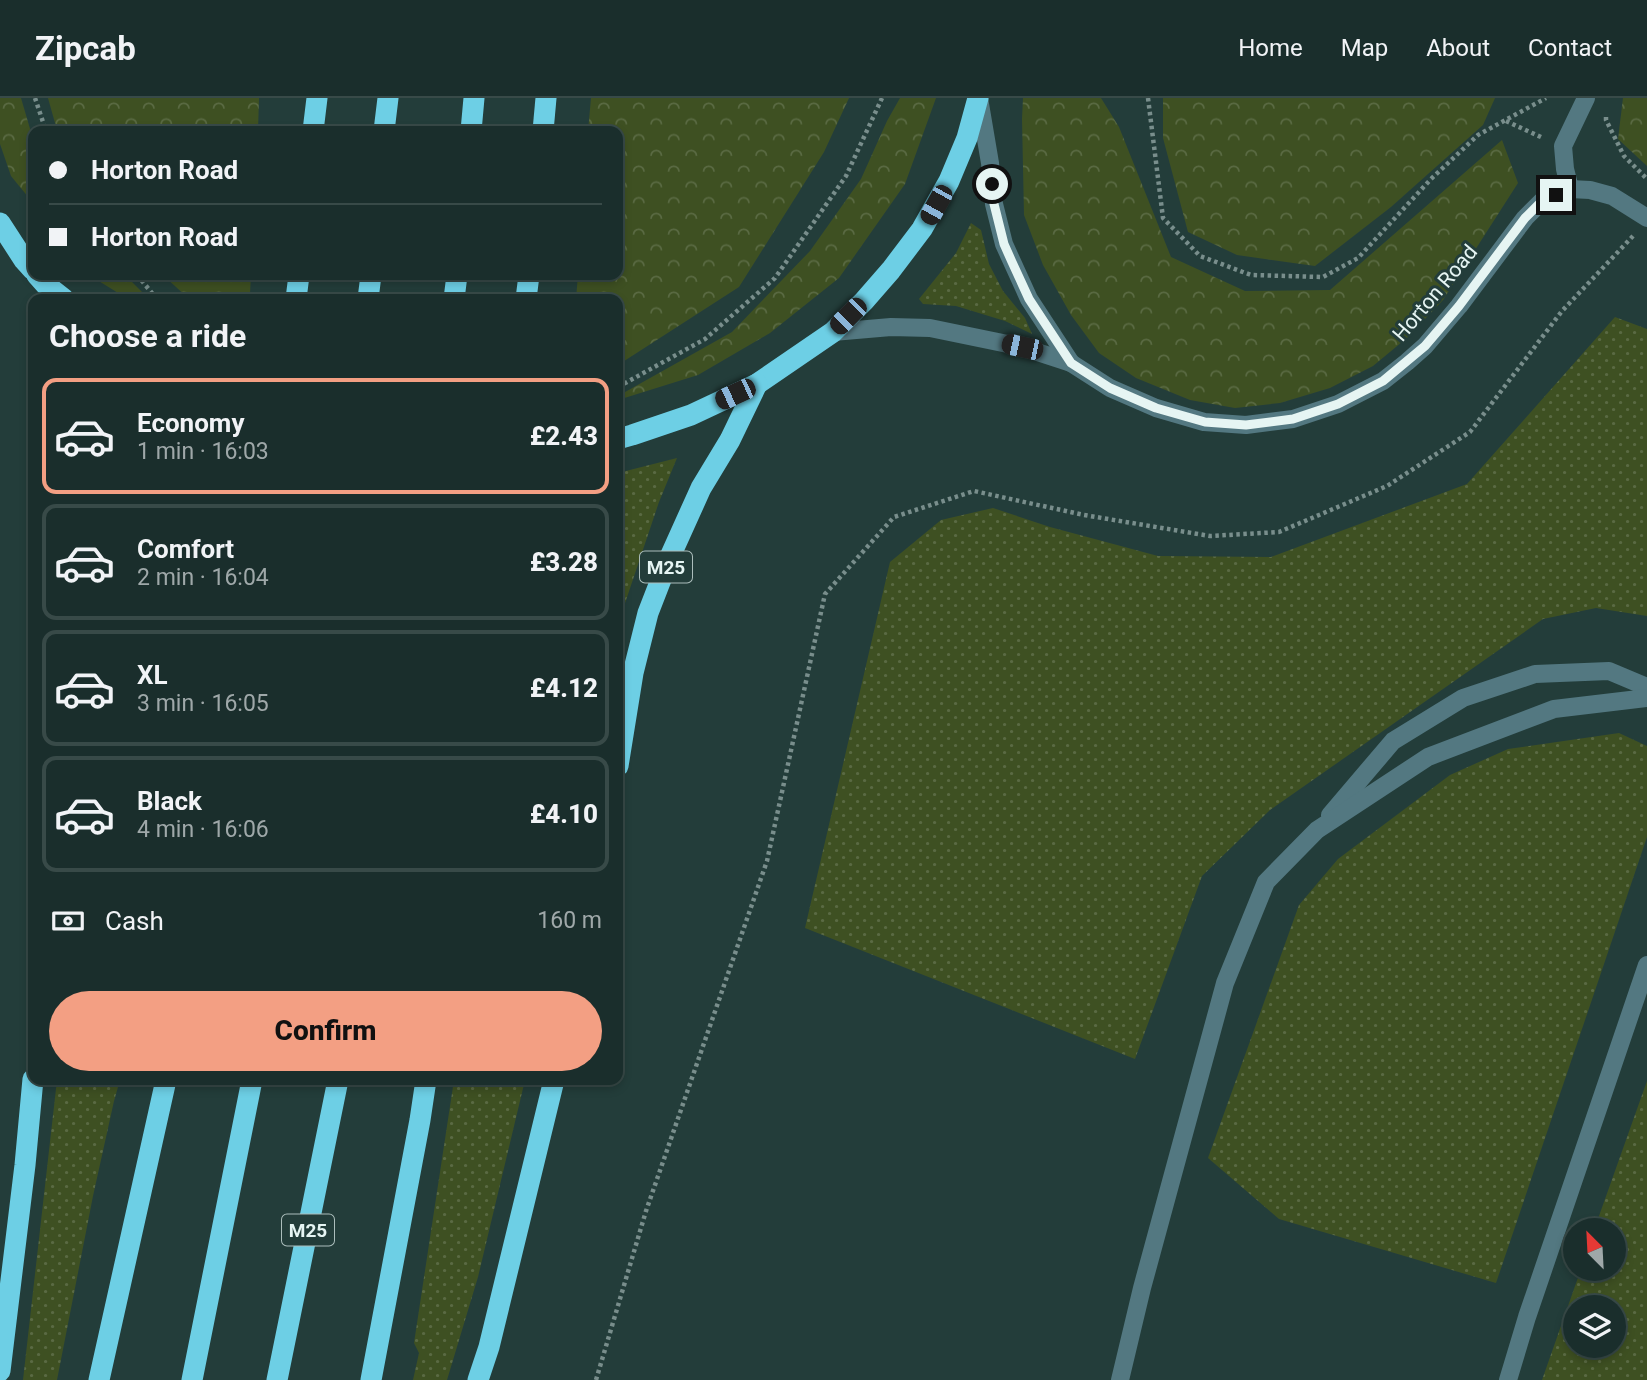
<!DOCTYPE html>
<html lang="en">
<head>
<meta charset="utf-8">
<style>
	:root { --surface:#1a2e2c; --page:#273a38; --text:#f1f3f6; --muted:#9fa8a9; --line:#384a48; --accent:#f39f83 }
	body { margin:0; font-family:Roboto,sans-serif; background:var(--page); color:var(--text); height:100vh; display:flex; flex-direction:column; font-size:26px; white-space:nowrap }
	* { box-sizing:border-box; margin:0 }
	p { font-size:23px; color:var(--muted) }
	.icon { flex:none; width:38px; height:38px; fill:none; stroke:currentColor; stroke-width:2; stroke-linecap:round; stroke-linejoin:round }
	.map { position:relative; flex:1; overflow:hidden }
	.drawer { position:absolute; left:28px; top:196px; width:595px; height:791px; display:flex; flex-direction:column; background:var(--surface); border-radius:14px; box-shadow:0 4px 10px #0003,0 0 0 2px var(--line) }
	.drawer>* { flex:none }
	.hud { position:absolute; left:28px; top:28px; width:595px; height:154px; border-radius:14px; box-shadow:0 4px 10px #0003,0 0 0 2px var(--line); display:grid; align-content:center; height:154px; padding:0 21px; background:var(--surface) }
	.needle { width:46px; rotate:336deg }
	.fabs { position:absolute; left:1563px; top:1120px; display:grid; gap:14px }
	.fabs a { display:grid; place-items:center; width:63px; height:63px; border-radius:50%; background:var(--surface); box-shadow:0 4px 10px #0003,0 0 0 2px var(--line); font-size:35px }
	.end { position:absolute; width:32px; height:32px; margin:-16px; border:9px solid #e6f5f3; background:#111; box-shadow:0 0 0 4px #111 }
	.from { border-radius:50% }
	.car { position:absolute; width:21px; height:42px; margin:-21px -10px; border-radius:9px; box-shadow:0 0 5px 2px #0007; background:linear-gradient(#222 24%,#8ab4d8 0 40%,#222 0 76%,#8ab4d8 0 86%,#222 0) }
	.hud b { display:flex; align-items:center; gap:24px; height:66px; font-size:26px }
	.hud b+b { border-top:2px solid var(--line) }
	.hud i { width:18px; height:18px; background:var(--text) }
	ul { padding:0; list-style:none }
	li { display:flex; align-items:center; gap:21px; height:116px; margin:0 14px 10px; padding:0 7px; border:4px solid var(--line); border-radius:14px }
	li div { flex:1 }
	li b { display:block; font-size:26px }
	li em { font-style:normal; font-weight:800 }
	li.current { border-color:var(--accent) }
	li>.icon { width:63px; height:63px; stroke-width:1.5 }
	h2 { padding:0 21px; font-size:32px; line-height:84px }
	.pay { display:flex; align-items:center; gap:18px; height:77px; padding:0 21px; font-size:26px }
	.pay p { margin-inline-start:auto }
	.primary-button { display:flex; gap:14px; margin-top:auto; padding:14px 21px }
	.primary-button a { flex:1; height:80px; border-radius:42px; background:var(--accent); color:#111; font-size:28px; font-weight:800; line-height:80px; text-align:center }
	header { display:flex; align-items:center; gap:42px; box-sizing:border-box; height:98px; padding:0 35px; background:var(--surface); border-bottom:2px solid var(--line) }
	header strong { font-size:33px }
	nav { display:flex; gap:38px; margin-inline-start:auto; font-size:24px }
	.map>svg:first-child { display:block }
	.grass { fill:url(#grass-dots); fill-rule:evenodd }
	.forest { fill:url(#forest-crowns) }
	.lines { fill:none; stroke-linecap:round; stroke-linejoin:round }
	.path { stroke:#798e8c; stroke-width:4.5; stroke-dasharray:3.5 3.5; stroke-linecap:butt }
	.minor { stroke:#537881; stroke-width:18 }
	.highway { stroke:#6dcfe5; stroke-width:21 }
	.route { stroke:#e6f5f3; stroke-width:9 }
	.labels { text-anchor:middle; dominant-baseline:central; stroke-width:6; stroke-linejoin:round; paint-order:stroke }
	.shield { fill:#233d3a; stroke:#acbebc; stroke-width:2 }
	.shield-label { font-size:19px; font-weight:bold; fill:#e6f5f3 }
	.street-label { font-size:21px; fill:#e6f5f3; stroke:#233d3a }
</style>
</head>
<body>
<header>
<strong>Zipcab</strong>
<nav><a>Home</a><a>Map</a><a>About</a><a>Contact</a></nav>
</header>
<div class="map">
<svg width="1647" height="1282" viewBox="0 0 1647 1282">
	<defs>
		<pattern id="grass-dots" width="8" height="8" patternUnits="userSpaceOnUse" patternTransform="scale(1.75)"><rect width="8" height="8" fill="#3e5022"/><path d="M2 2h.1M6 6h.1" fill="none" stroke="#5a6a43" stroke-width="1.8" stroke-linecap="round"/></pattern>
		<pattern id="forest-crowns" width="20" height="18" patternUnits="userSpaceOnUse" patternTransform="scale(1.75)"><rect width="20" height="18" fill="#3e5022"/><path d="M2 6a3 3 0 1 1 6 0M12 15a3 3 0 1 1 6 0" fill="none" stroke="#5a6a43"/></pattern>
	</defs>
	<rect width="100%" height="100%" fill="#233d3a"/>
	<g class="grass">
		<polygon points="971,125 981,132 989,166 1003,193 1025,220 1032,236 1005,223 956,208 923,206 919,201 956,155"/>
		<polygon points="1615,219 1647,231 1647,518 1596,510 1543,521 1270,712 1202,778 1135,961 805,830 890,464 941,422 993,410 1050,429 1158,458 1271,459 1467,386"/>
		<polygon points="677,360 659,404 618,526 618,375"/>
		<polygon points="1619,635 1647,648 1647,739 1496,1185 1279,1121 1208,1060 1299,807 1338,761 1450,677 1508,651"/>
		<polygon points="57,982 120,982 114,1003 93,1098 57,1282 23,1282"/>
		<polygon points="454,982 525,982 478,1179 447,1282 413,1282 419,1255 414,1245"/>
		<path d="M 1647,983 L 1647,1282 L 1542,1282 L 1581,1171 L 1614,1171 L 1614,1132 L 1594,1132 ZM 1614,1209 L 1614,1248 L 1575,1248 L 1575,1209 Z"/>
	</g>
	<g class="forest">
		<polygon points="0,0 21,0 33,41 33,105 11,78 0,46"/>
		<polygon points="48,0 259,0 258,33 59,33 55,25"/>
		<polygon points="591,0 849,0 824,54 739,189 618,267 618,201 576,201 578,177 618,177 618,33 588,33"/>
		<polygon points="900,0 936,0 905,86 839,180 770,235 698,277 618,302 618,298 732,234 810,153 861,81 887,23"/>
		<polygon points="1023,0 1101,0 1119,29 1171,159 1245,193 1330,192 1502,42 1518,85 1443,202 1408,239 1373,268 1330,290 1280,305 1235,310 1190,302 1136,280 1099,255 1071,217 1043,167 1024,117 1022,21"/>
		<polygon points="1163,0 1495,0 1483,27 1391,109 1315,168 1237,157 1188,134 1163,40"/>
		<polygon points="1623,0 1647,0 1647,68 1618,41"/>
		<polygon points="89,177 125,177 149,201 128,201"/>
		<polygon points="163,177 251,177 250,195 248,201 189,201"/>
	</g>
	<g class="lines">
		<g class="path">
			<polyline points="35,0 46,33"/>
			<polyline points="1148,0 1163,120 1200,158 1251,177 1323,179 1358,160 1431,81 1478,37 1546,0"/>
			<polyline points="1606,19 1606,22 1624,58 1647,81"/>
			<polyline points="1506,23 1543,40"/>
			<polyline points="137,177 157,201"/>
			<polyline points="618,289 705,241 775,180 846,78 882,0"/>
			<polyline points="596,1282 646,1113 767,763 825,496 894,419 974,393 1084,417 1210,438 1279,434 1387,388 1470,334 1562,213 1633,138"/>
		</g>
		<g class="minor">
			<polyline points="979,0 990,65 994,106 1004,146 1029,201 1071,265"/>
			<polyline points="1570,91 1565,71 1563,48 1586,0"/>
			<polyline points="833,234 891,229 930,230 1022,249 1071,265 1110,290 1156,310 1204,324 1246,327 1293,321 1338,306 1383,283 1407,264 1425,248 1459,208 1525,120 1542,103 1570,91 1590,92 1612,98 1647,120"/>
			<polyline points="1330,717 1393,643 1463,600 1535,576 1609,573 1647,589"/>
			<polyline points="1120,1282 1142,1190 1225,885 1266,784 1317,732 1428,659 1554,611 1647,600"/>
			<polyline points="1508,1282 1527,1219 1647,867"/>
		</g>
		<g class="highway">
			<polyline points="313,33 317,0"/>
			<polyline points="384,33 388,0"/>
			<polyline points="471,33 474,0"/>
			<polyline points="543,33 546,0"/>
			<polyline points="0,125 24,162 33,172"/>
			<polyline points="37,177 45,186 64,201"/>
			<polyline points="296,201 299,177"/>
			<polyline points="368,201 371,177"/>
			<polyline points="454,201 457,177"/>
			<polyline points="526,201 529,177"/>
			<polyline points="618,341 632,337 691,317 757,286 833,234 864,203 891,172 922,131 949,83 967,40 978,0"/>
			<polyline points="618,668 633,575 648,515 669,461 701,390 730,342 757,286"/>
			<polyline points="0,1273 25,1067 33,981"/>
			<polyline points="99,1282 166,982"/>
			<polyline points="192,1282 252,982"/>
			<polyline points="277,1282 338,982"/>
			<polyline points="371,1282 420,1022 426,982"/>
			<polyline points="478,1282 489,1249 554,982"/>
		</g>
	</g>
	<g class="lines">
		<polyline class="route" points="992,86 994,106 1004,146 1012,164 1029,201 1071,265 1110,290 1156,310 1205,324 1246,327 1293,321 1338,306 1383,283 1425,248 1459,208 1525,120 1542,103 1556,97"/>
	</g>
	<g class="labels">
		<g class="shield">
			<rect x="640" y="453.5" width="52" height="31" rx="5"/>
			<rect x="282" y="1116.5" width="52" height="31" rx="5"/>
		</g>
		<g class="shield-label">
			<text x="666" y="469">M25</text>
			<text x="308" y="1132">M25</text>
		</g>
		<g class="street-label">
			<text transform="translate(1435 195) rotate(-50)">Horton Road</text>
		</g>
	</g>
</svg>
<div class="fabs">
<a><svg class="needle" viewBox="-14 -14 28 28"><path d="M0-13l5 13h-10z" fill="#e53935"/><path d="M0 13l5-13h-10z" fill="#9fa8a9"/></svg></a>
<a><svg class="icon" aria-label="layers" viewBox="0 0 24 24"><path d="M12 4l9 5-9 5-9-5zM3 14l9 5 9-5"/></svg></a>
</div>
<i class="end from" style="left:992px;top:86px"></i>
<i class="end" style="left:1556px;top:97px"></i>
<i class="car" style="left:936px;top:107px;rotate:209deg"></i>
<i class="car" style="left:848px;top:218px;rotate:225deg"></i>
<i class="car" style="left:1022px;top:249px;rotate:282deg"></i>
<i class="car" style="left:735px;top:296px;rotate:245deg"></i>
<div class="hud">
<b><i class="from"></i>Horton Road</b>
<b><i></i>Horton Road</b>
</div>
<section class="drawer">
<h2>Choose a ride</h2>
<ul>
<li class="current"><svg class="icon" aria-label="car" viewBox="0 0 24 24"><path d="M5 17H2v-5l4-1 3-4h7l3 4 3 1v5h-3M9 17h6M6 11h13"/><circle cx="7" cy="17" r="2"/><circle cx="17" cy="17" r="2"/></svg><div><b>Economy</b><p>1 min · 16:03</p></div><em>£2.43</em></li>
<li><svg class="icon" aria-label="car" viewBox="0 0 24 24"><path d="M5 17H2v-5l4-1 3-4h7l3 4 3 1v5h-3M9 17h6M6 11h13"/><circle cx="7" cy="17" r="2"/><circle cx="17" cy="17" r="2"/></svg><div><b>Comfort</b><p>2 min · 16:04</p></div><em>£3.28</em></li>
<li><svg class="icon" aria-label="car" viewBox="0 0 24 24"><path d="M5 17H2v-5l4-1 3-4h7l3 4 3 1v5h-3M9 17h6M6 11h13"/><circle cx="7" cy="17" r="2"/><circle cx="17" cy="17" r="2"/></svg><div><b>XL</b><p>3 min · 16:05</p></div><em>£4.12</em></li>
<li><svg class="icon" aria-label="car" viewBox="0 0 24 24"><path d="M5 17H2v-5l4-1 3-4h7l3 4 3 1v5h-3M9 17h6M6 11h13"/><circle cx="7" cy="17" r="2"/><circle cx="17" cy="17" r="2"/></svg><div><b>Black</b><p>4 min · 16:06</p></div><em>£4.10</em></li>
</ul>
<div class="pay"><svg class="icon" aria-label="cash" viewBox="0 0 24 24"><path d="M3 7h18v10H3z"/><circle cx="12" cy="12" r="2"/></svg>Cash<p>160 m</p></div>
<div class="primary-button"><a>Confirm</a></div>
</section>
</div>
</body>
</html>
